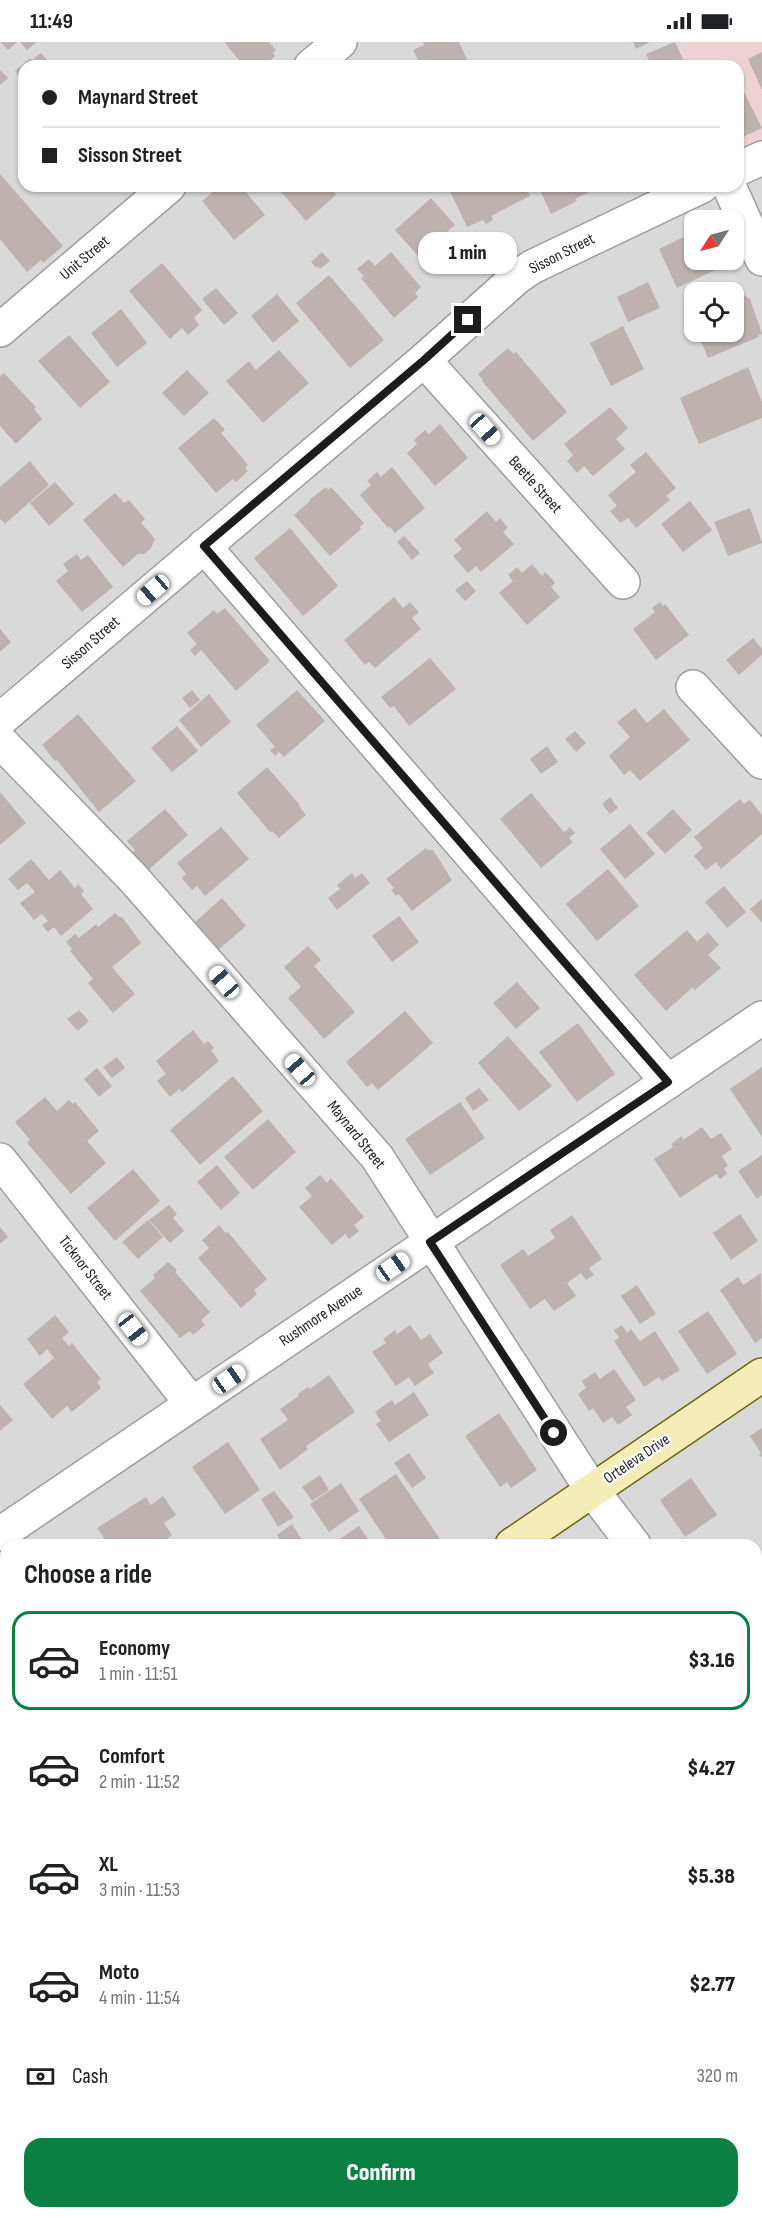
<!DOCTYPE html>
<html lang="en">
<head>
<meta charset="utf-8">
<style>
	:root { --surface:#fff; --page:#f6f6f6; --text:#202124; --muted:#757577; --line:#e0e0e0; --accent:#0b8043 }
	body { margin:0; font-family:"Sofia Sans Condensed",sans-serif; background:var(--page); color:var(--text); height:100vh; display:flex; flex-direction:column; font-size:22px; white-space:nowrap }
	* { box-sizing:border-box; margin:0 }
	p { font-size:20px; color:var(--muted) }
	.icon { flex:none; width:33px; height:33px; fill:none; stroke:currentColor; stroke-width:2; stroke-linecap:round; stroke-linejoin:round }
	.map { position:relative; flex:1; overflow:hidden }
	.details { position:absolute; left:0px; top:1497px; width:762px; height:680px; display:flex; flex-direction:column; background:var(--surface); border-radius:18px 18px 0 0; box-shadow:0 2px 4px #0004 }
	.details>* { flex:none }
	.banner { position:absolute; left:18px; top:18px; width:726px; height:132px; border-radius:18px; box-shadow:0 2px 4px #0004; display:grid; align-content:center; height:132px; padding:0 24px; background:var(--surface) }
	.needle { width:39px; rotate:234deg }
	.fabs { position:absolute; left:684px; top:168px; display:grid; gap:12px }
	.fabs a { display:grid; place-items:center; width:60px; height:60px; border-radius:12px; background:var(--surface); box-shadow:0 2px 4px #0004; font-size:30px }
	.end { position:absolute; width:27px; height:27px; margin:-14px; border:8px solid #1c1c1c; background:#fff; box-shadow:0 0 0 3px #fff }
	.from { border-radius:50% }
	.bubble { position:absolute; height:42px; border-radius:18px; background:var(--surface); box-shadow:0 2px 4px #0004; font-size:20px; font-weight:800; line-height:42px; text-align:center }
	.car { position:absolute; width:18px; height:36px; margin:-18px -9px; border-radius:8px; box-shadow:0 0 4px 2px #0007; background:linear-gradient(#fff 24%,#345 0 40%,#fff 0 76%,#345 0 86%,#fff 0) }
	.banner b { display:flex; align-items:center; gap:21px; height:57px; font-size:22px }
	.banner b+b { border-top:2px solid var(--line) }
	.banner i { width:15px; height:15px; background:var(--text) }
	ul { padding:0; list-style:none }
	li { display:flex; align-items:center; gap:18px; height:99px; margin:0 12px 9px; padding:0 12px; border:3px solid transparent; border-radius:18px }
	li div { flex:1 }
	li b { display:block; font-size:22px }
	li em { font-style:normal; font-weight:800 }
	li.active { border-color:var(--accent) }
	li>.icon { width:54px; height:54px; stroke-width:1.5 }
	h2 { padding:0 24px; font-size:27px; line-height:72px }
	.pay { display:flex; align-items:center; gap:15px; height:66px; padding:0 24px; font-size:22px }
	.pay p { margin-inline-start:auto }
	.action { display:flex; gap:12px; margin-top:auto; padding:12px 24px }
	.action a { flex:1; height:69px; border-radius:18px; background:var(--accent); color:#fff; font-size:24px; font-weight:800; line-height:69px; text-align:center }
	.status { display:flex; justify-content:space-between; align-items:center; height:42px; padding:0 30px; background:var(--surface); direction:ltr }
	.status svg { height:16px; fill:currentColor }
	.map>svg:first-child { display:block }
	.residential { fill:#dad9d9; fill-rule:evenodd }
	.commercial { fill:#edd1d5 }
	.building { fill:#bdb2af }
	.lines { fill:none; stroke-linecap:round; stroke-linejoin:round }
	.street-casing { stroke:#9d9d9d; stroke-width:36 }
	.secondary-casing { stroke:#6b630a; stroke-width:36 }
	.street { stroke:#fff; stroke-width:33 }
	.secondary { stroke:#f5edb7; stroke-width:33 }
	.route { stroke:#1c1c1c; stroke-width:8 }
	.labels { text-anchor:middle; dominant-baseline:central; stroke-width:4.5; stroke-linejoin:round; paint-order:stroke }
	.street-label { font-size:16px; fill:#1c1c1c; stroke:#fff }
</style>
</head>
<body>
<div class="status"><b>11:49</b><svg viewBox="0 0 49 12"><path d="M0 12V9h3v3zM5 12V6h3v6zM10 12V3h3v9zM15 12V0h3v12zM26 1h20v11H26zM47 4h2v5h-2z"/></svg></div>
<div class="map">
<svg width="762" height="2176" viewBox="0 0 762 2176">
	<rect width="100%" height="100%" fill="#ede7e2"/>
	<path class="residential" d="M 0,0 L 689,0 L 660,24 L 24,24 L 24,144 L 738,144 L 762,117 L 762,2176 L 0,2176 ZM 694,178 L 734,178 L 734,218 L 694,218 ZM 694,250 L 734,250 L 734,290 L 694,290 ZM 6,1503 L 756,1503 L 756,2170 L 6,2170 Z"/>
	<polygon class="commercial" points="689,0 762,0 762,117 738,128 738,24 660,24"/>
	<g class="building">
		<polygon points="0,0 17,0 8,8"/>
		<polygon points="20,0 37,0 27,8"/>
		<polygon points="224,0 269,0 276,8 273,11 275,14 266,22 264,19 257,24 244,24"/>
		<polygon points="423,0 459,0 470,24 421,24 413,8 424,3"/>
		<polygon points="633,0 650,0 636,7"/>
		<polygon points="675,0 686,24 652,24 646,12"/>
		<polygon points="762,10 762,48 748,17"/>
		<polygon points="41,11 52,24 24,24 24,41 15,29 30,16 32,18"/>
		<polygon points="0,28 8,36 0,43"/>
		<polygon points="738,38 762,86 738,97"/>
		<polygon points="0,132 63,204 43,221 41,218 27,230 0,197"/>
		<polygon points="220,144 241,144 265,173 234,198 202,159"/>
		<polygon points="276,144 329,144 336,153 306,179"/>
		<polygon points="451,144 525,144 530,154 491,174 493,178 486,182 483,178 467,185 448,145"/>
		<polygon points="538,144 589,144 591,149 575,157 577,159 551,172"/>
		<polygon points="431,156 455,183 419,215 395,188"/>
		<polygon points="694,190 694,218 733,218 734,219 677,246 659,207"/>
		<polygon points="322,210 330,219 320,227 318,224 316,226 311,220"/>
		<polygon points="391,210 421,245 415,251 418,255 394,276 361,236 364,234 357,227 369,217 375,224"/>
		<polygon points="162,221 202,268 194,276 199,283 188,293 182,286 170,297 129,249"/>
		<polygon points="329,233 384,298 350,326 296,261"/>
		<polygon points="648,240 660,266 628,280 617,255"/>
		<polygon points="216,246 238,271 224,283 202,257"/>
		<polygon points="739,250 750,257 762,292 758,293 759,295 708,316 697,290 734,290 734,252"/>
		<polygon points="277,252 299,279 273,301 251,274"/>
		<polygon points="121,267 147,301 117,325 91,291"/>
		<polygon points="623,284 644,327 611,344 590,301"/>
		<polygon points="69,293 110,340 80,366 38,319"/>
		<polygon points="508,306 514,312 516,310 567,370 533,399 482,339 483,338 478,332"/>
		<polygon points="279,308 309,341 263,381 226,339 249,319 256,328"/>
		<polygon points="748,325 762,360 762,376 699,402 680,356"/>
		<polygon points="187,328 209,351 184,374 162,351"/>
		<polygon points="4,331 36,365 34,367 42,377 16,402 0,384 0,334"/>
		<polygon points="610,365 628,386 616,397 625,407 593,434 584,424 577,431 567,419 573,413 564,402"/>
		<polygon points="214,376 225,388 221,391 248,423 245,426 248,429 236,440 233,437 216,451 178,406"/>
		<polygon points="440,382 468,416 435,444 407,411 417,402 414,398 425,388 429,392"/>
		<polygon points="646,410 676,446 666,454 670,458 636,486 628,476 620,481 610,469 617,464 608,453 636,430 630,423"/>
		<polygon points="30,419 49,443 5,482 0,477 0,445"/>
		<polygon points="392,425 425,466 395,491 389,484 388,486 360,453 371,443 367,439 377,430 381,435"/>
		<polygon points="55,440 74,462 49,484 30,461"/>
		<polygon points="326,445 328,448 331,445 364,481 360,485 361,487 330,514 294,473 310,459 309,458"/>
		<polygon points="115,451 124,461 129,458 134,464 145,477 141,481 155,497 151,506 144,512 138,512 123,525 83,478"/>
		<polygon points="690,459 712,488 683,510 661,482"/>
		<polygon points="750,466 762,501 728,514 714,480"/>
		<polygon points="487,469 496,480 500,476 508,486 503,490 514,502 481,530 476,524 468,531 453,514 462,507 454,498"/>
		<polygon points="290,486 338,544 303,574 254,516"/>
		<polygon points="404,494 420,511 412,518 397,500"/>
		<polygon points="77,512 81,518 88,513 113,545 82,570 56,539 68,529 63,522"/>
		<polygon points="532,522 542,534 545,530 553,538 555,541 551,545 560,555 527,583 499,551 513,539 508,533 517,525 522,531"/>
		<polygon points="467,539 476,549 465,559 455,548"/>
		<polygon points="394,555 403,566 410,560 419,570 412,576 421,587 375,626 369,620 365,623 344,598"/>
		<polygon points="660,560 663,564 665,562 689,593 656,618 633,587 655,570 652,566"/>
		<polygon points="225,566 270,619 236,649 201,608 195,614 190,608 197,602 187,591 214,568 217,572"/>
		<polygon points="0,587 11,600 0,610"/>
		<polygon points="753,596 762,607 762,613 739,633 726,618"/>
		<polygon points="430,616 456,647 409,684 394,664 390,666 381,655"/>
		<polygon points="192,648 200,658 190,666 182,656"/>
		<polygon points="297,648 325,679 284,715 279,710 275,714 270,708 275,705 256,683"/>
		<polygon points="209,652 231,680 201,705 179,678"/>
		<polygon points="635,666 647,681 664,667 690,698 640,739 630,728 624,733 609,714 630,695 617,680"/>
		<polygon points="78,672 136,739 99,770 57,718 55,719 42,703"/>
		<polygon points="177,684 198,709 172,730 151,706"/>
		<polygon points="575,689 586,701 576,710 565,697"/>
		<polygon points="547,704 558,720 541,732 530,717"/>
		<polygon points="267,725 300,763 299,764 306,773 279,796 272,789 270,790 237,751"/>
		<polygon points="0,750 26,781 0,803"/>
		<polygon points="531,751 564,790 570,785 575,791 569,796 573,800 541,826 500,777"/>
		<polygon points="610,755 618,766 610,772 602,762"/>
		<polygon points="740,757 744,762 750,758 762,773 762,792 721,827 716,820 706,828 694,814 703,806 694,795"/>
		<polygon points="165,767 188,793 145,831 129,813 135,808 127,799"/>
		<polygon points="673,767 692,788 665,812 646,791"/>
		<polygon points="630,782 655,812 625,837 600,807"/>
		<polygon points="221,785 249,817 205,854 197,844 192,848 182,836 186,832 177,821"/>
		<polygon points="426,806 428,808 433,808 452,838 412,869 399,852 396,854 391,848 394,846 386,837"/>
		<polygon points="31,817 49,838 60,828 75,846 78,842 84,849 81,852 93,867 61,894 54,885 48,890 42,883 48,879 42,872 34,878 20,861 35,850 27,841 18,848 8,837"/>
		<polygon points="608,827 639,864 597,899 566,862"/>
		<polygon points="352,831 355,836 362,831 370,841 337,868 328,856 340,847 337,843"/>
		<polygon points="724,844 746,870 727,886 705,860"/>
		<polygon points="222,856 246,884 217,909 193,882"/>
		<polygon points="762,857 762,881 750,867"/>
		<polygon points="115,871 119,875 122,875 141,901 112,925 135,952 113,971 88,941 93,937 70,909 72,907 66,900 75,892 79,896 96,882 98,885"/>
		<polygon points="399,874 419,900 392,920 372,894"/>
		<polygon points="687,888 697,900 708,890 719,903 708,913 721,926 695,948 692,946 666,969 634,933"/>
		<polygon points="308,904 321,918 314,924 355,970 324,997 288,956 301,945 284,925"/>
		<polygon points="517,940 540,966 516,987 493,961"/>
		<polygon points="79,968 89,979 78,989 67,977"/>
		<polygon points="405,969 433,1001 378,1048 372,1041 367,1045 346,1020"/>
		<polygon points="578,981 615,1032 577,1060 539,1010"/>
		<polygon points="193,988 204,1002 208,999 214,1006 211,1008 219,1019 182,1050 179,1047 170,1055 157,1039 166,1032 156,1019"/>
		<polygon points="508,994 552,1044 519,1069 478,1021"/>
		<polygon points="117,1015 125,1026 112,1036 103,1025"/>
		<polygon points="762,1025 762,1095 730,1047"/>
		<polygon points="97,1026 112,1044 99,1055 84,1037"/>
		<polygon points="233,1034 263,1069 200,1123 170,1088"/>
		<polygon points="479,1046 489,1058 473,1069 465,1056"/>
		<polygon points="45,1055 57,1069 69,1058 73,1062 75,1060 99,1089 87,1099 106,1121 71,1152 27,1101 30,1098 15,1080"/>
		<polygon points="460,1060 485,1096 430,1133 405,1097"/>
		<polygon points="268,1077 296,1110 253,1148 224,1115"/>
		<polygon points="702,1085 711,1097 721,1091 732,1107 722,1114 728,1124 724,1126 727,1132 720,1137 716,1132 680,1156 654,1117 673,1105 671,1102 682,1094 683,1098"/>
		<polygon points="762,1113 762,1153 757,1157 738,1129"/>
		<polygon points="217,1123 240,1151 221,1168 197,1140"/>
		<polygon points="133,1127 160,1159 115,1199 87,1166"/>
		<polygon points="320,1133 327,1141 331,1136 364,1175 354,1183 359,1189 349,1197 345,1192 332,1203 299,1165 312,1154 305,1146"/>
		<polygon points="169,1163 177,1172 173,1176 184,1189 170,1201 149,1178"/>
		<polygon points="740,1172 758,1199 731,1218 713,1191"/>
		<polygon points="572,1173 602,1217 589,1226 594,1233 586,1238 581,1231 567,1241 576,1254 554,1269 545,1257 530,1267 500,1223 523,1207 528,1214 555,1196 550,1188"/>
		<polygon points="148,1178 163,1195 138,1217 122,1200"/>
		<polygon points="219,1183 226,1191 228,1190 267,1237 254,1248 257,1252 241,1266 198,1216 209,1206 202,1198"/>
		<polygon points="0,1185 8,1195 0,1202"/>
		<polygon points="168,1220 177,1228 175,1230 210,1270 201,1278 205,1283 193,1293 190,1289 180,1296 140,1249 155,1236 153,1233"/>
		<polygon points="761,1231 762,1296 755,1301 720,1248 738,1235 743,1243"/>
		<polygon points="637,1243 656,1272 640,1282 621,1254"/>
		<polygon points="708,1269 737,1312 707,1332 678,1289"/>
		<polygon points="55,1273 69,1290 62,1296 69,1304 72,1301 101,1337 97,1340 101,1346 72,1370 67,1364 52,1377 23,1342 54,1316 47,1307 40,1314 27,1297"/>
		<polygon points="410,1283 421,1298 430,1292 443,1311 428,1322 434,1331 415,1344 409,1335 396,1344 372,1310 386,1301 383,1297 395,1288 397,1292"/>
		<polygon points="622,1283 627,1291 631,1287 640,1299 655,1289 680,1328 662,1339 659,1335 644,1345 614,1299 619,1296 614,1288"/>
		<polygon points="614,1327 636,1358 626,1365 632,1373 618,1383 612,1375 603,1381 593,1366 589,1369 578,1352 586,1346 582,1339 595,1330 600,1337"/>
		<polygon points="329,1333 355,1370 306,1404 308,1407 280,1428 260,1397 288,1378 280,1367 299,1354 298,1352 308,1345 310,1347"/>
		<polygon points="414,1350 429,1373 389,1400 376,1382 381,1379 375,1370 392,1358 395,1363"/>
		<polygon points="0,1363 13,1378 0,1389"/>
		<polygon points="499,1371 537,1428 511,1446 507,1440 500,1445 465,1394"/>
		<polygon points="762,1386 762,1416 759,1412 761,1411 750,1394"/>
		<polygon points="228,1400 260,1448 225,1472 192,1425"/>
		<polygon points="409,1411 426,1436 412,1446 394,1421"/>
		<polygon points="396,1432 444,1503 390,1503 359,1457"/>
		<polygon points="320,1433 329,1448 312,1459 302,1445"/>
		<polygon points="691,1436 717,1473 685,1495 660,1458"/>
		<polygon points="341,1441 359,1469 329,1490 310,1462"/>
		<polygon points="274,1449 294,1475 278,1485 261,1457"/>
		<polygon points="163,1454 176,1473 164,1481 172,1493 158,1503 109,1503 97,1486 146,1455 151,1463"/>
		<polygon points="292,1482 302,1498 294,1503 284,1503 277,1493"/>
		<polygon points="359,1484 372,1503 331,1503"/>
		<polygon points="6,1551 6,1574 0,1565 0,1556"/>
		<polygon points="762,1559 762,1617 756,1609 756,1563"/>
		<polygon points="0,1600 6,1609 6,1625 0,1629"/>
		<polygon points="6,1715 6,1774 0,1766 0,1719"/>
		<polygon points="762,1766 762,1835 756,1839 756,1770"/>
		<polygon points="6,1916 6,1988 1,1991 0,1920"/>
		<polygon points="168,2170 250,2170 246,2173 247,2176 172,2176"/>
		<polygon points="277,2170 318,2170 321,2176 281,2176"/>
	</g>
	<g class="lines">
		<g class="street-casing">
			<g id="street">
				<polyline points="311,24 340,0"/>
				<polyline points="738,127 762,116"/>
				<polyline points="729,144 762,217"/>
				<polyline points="0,288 169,144"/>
				<polyline points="424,318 623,540"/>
				<polyline points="204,504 668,1040"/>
				<polyline points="693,645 762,720"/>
				<polyline points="0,678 424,318 516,236 532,225 702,144"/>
				<polyline points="0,699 133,836 377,1115 592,1448 634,1503"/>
				<polyline points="0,1118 192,1362"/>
				<polyline points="0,1492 762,976"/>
				<polyline points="756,1663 762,1671"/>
				<polyline points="756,1697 762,1693"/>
				<polyline points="0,2045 6,2053"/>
				<polyline points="94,2170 98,2176"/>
				<polyline points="51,2176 58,2170"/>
			</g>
		</g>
		<g class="secondary-casing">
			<g id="secondary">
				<polyline points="512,1503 762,1333"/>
				<polyline points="0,1851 6,1847"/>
			</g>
		</g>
		<use href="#street" class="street"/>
		<use href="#secondary" class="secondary"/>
	</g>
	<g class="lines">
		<polyline class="route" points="468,278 424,318 204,504 668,1040 430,1200 554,1391"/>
	</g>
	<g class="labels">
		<g class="street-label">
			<text transform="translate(562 212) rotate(-27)">Sisson Street</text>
			<text transform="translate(85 216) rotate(-40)">Unit Street</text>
			<text transform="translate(535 443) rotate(48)">Beetle Street</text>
			<text transform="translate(91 601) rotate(-41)">Sisson Street</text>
			<text transform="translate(356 1093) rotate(51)">Maynard Street</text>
			<text transform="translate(85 1226) rotate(52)">Ticknor Street</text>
			<text transform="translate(321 1274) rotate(-34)">Rushmore Avenue</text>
			<text transform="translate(637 1417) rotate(-34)">Orteleva Drive</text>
		</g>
	</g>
</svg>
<div class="fabs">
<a><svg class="needle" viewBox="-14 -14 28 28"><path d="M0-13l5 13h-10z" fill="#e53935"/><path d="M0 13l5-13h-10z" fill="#757577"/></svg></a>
<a><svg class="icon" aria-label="locate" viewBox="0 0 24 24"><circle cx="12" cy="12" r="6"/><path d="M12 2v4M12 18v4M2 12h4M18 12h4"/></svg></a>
</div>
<i class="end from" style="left:554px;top:1391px"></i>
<i class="end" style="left:468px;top:278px"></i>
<div class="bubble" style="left:418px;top:190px;width:99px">1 min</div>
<i class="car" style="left:485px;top:387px;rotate:138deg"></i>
<i class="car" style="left:153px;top:548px;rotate:229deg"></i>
<i class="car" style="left:224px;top:940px;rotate:319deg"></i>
<i class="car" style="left:300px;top:1028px;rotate:319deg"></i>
<i class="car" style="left:393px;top:1225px;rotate:55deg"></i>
<i class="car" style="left:133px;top:1287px;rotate:142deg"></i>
<i class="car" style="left:229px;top:1337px;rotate:55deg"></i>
<div class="banner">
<b><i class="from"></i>Maynard Street</b>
<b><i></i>Sisson Street</b>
</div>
<section class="details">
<h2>Choose a ride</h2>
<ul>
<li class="active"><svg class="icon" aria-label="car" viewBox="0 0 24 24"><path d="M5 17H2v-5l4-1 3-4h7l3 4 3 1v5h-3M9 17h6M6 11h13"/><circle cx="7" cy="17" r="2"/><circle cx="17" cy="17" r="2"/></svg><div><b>Economy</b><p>1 min · 11:51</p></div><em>$3.16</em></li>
<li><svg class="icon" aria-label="car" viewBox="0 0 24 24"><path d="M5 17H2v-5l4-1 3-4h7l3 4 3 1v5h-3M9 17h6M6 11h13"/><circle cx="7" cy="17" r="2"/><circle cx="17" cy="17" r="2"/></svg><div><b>Comfort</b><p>2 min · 11:52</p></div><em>$4.27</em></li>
<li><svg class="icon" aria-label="car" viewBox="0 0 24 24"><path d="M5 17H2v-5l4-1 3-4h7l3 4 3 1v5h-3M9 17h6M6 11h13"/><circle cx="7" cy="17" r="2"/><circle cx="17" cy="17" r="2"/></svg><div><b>XL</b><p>3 min · 11:53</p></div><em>$5.38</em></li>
<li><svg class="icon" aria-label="car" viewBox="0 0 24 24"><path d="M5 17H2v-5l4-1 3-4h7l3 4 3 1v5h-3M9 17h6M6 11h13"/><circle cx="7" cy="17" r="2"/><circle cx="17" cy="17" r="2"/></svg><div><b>Moto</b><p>4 min · 11:54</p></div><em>$2.77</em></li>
</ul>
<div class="pay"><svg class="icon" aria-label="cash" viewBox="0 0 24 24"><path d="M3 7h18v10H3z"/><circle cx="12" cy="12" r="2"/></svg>Cash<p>320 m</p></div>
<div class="action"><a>Confirm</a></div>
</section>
</div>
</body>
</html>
